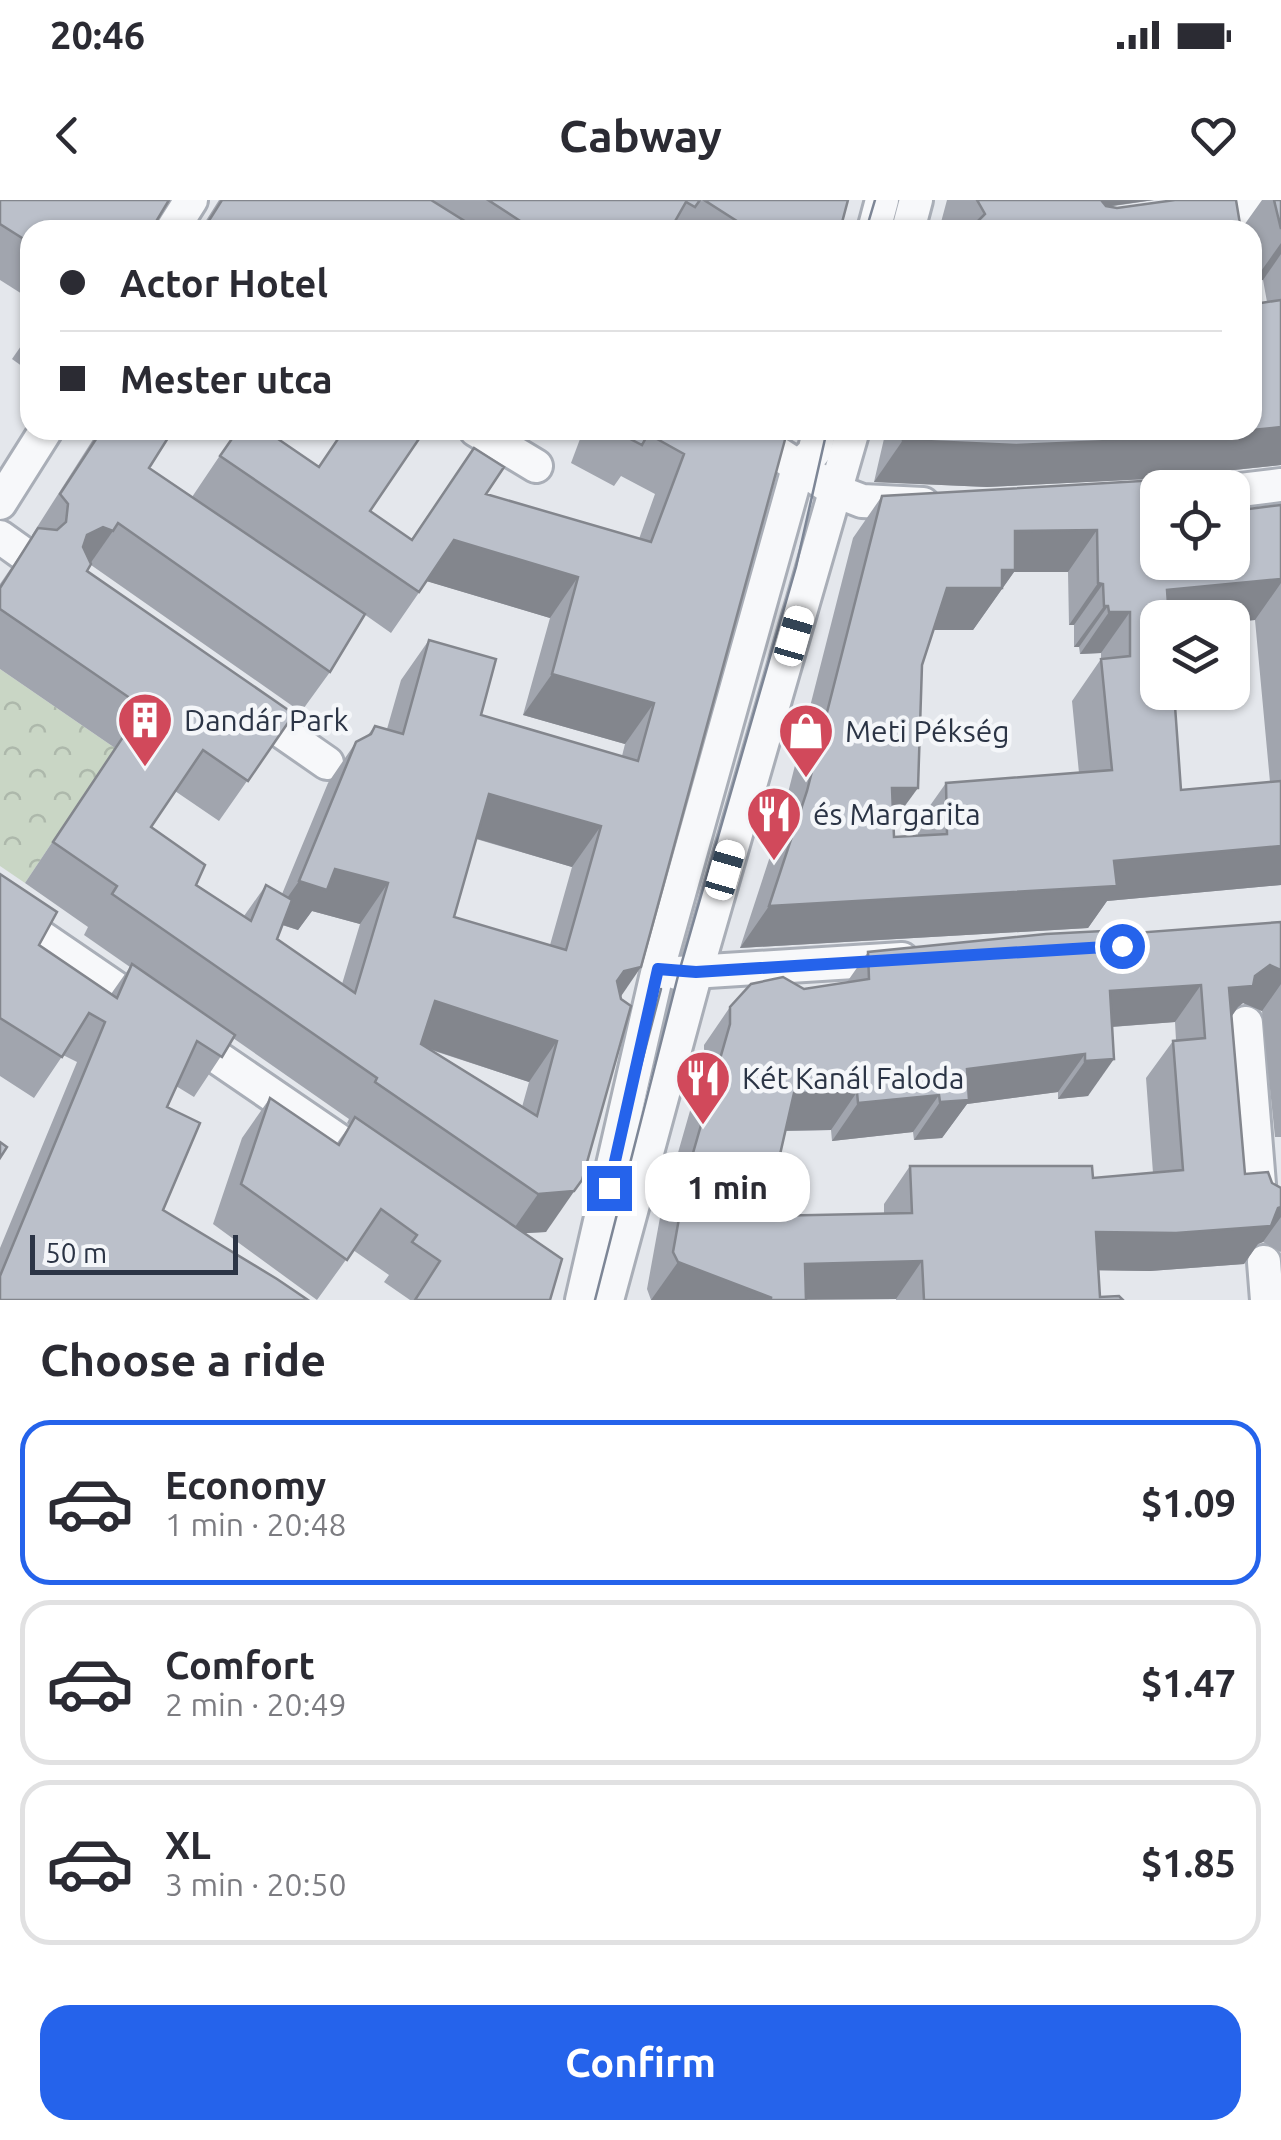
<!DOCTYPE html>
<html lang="en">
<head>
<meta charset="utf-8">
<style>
	:root { --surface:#fff; --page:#f2f2f3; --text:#2b2b33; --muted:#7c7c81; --line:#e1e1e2; --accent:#2563eb }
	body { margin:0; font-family:Ubuntu,sans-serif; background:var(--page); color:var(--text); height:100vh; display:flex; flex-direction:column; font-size:38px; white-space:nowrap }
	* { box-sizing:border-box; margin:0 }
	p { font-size:32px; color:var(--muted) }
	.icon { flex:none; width:55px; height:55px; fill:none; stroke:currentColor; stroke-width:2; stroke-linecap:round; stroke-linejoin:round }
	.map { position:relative; height:1100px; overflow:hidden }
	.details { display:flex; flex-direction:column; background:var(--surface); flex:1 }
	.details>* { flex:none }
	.hud { position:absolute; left:20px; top:20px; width:1242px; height:220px; border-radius:30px; box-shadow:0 2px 8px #0004; display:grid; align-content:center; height:220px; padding:0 40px; background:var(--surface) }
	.tools { position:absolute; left:1140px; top:270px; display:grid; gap:20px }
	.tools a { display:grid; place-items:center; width:110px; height:110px; border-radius:20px; background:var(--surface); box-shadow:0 2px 8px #0004; font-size:50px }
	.scale { position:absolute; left:30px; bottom:25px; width:208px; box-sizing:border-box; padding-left:10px; border:5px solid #2b3445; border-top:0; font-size:28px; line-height:35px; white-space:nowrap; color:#2b3445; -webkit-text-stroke:8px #f4f6f9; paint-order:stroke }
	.end { position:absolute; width:45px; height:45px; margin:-22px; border:12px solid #2563eb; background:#fff; box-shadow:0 0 0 5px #fff }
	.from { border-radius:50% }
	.bubble { position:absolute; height:70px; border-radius:30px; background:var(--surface); box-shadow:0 2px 8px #0004; font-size:32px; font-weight:700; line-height:70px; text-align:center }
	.car { position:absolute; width:30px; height:60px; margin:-30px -15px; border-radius:12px; box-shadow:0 0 8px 2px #0007; background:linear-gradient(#fff 24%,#345 0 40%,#fff 0 76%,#345 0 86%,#fff 0) }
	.hud b { display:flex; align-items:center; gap:35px; height:95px; font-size:38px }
	.hud b+b { border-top:2px solid var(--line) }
	.hud i { width:25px; height:25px; background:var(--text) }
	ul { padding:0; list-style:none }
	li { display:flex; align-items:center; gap:30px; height:165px; margin:0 20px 15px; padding:0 20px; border:5px solid var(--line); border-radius:30px }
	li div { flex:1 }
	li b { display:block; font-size:38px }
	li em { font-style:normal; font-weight:700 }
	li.selected { border-color:var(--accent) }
	li>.icon { width:90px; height:90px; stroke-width:1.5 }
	h2 { padding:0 40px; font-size:45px; line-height:120px }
	.cta { display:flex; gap:20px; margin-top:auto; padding:20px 40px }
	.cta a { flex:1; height:115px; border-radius:30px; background:var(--accent); color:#fff; font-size:40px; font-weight:700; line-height:115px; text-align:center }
	.status { display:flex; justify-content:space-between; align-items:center; height:70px; padding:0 50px; background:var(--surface); direction:ltr }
	.status svg { height:28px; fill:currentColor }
	header { display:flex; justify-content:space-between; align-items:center; height:130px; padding:0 40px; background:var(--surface); font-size:45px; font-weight:700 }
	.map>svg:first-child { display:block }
	.park { fill:url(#park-crowns) }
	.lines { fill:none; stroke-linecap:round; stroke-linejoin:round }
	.minor-casing { stroke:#a9aeb7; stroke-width:38 }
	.minor { stroke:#f7f8fa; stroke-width:32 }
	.tram { stroke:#7d8696; stroke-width:2.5 }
	.wall { fill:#a1a5ae; fill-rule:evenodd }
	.shaded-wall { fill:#83868d }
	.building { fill:#bbc0ca; stroke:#83868d; stroke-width:2.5; fill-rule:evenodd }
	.route { stroke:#2563eb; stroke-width:12 }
	.labels { text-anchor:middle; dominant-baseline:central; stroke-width:9; stroke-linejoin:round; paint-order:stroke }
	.poi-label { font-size:30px; fill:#2b3445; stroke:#f4f6f9; text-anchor:start }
</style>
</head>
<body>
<div class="status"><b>20:46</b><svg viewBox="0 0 49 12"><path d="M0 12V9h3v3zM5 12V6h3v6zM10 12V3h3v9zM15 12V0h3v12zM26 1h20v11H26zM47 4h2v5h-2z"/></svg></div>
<header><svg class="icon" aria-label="back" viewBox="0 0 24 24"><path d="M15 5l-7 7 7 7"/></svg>Cabway<svg class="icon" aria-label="heart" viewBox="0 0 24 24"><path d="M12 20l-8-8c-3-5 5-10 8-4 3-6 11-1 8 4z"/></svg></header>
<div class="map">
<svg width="1281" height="1100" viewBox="0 0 1281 1100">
	<defs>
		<pattern id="park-crowns" width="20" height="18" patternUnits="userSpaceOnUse" patternTransform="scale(2.5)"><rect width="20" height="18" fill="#c9d6c5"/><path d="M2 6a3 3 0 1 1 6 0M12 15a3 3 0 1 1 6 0" fill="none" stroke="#adb8ab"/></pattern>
	</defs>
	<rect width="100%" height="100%" fill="#e4e7ec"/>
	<polygon class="park" points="0,469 115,548 25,683 0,666"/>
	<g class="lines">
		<g class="minor-casing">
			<g id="minor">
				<polyline points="1196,14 1281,2"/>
				<polyline points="172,30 191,0"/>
				<polyline points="874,30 882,0"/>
				<polyline points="908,30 916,0"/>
				<polyline points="476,230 536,266"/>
				<polyline points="742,230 836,291 862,301 923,304"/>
				<polyline points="1232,291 1281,285"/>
				<polyline points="0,303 46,230"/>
				<polyline points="0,337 21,352"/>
				<polyline points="245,506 327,563"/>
				<polyline points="0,709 376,966"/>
				<polyline points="677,773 902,759"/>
				<polyline points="1246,823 1261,1009"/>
				<polyline points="1264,1062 1267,1100"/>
				<polyline points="582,1100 658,769 798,268 814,252 820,230"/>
				<polyline points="607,1100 696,772 853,230"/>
			</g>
		</g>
		<use href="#minor" class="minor"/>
		<g class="tram">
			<polyline points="866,30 875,0"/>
			<polyline points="624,930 661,789"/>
			<polyline points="595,1100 679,772 796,367 827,230"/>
		</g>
	</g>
	<g class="wall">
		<polygon points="0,0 30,30 30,99 0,80"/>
		<polygon points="219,0 848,0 840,30 687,30 682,27 679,30 200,30"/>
		<polygon points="947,0 1154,0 1107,7 1241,30 942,30 940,26"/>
		<polygon points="1262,0 1281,0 1281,265 1148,279 987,287 874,282 886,230 1252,230 1254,104 1267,102 1263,80 1254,81 1252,74 1252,30 1243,30 1242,28"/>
		<polygon points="30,133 30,172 12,159"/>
		<path d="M 99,230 L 173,230 L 149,268 L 192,297 L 231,239 L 216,230 L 284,230 L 278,239 L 370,311 L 411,340 L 474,248 L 486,294 L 639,339 L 655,294 L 621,276 L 614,286 L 571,263 L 580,239 L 566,230 L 783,230 L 621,797 L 546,1032 L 524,1033 L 550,1100 L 410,1100 L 384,1082 L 389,1075 L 353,1050 L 317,1100 L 213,1024 L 242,938 L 270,898 L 337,943 L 350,925 L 347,923 L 349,919 L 233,838 L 194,897 L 176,886 L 0,1100 L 0,1048 L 77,862 L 63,855 L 34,898 L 0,876 L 0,674 L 39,745 L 111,794 L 130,767 L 84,735 L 88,727 L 25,683 L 115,548 L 0,469 L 0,384 L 33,336 L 32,335 ZM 91,365 L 301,512 L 330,472 L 364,414 L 391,433 L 427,381 L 550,418 L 523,515 L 625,544 L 622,556 L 481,515 L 429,440 L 401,480 L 387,529 L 375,526 L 367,536 L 356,542 L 328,583 L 282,694 L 266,685 L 244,716 L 196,685 L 151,627 L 175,591 L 219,621 L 294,514 L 87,371 ZM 476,639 L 572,667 L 550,745 L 454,717 ZM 312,711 L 360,724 L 342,784 L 277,739 L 282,725 L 298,730 ZM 428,849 L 529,882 L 522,907 Z"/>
		<path d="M 1193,278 L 1158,362 L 1281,305 L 1281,685 L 1107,701 L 1088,728 L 740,748 L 778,632 L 853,338 L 882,296 ZM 1014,372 L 1068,372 L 1069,425 L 1074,425 L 1074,447 L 1079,447 L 1080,454 L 1101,453 L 1101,459 L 1072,501 L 1079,573 L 946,583 L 917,624 L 918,635 L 894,637 L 893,622 L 922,465 L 934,430 L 973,430 ZM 1158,418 L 1232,418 L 1232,422 L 1255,420 L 1270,582 L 1181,590 Z"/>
		<path d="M 1281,722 L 1281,937 L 1275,937 L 1262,811 L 1243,803 L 1238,807 L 1232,816 L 1245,974 L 1281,988 L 1281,1052 L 1263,1042 L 1258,1044 L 1244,1064 L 1150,1071 L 1098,1070 L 1100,1097 L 1123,1100 L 896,1100 L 896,1099 L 651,1100 L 647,1089 L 661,1012 L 704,862 L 704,845 L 730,807 L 804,789 L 847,782 L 868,752 ZM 1175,822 L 1176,840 L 1173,841 L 1146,878 L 1153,973 L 1093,978 L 910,966 L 884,1004 L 884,1014 L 766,1016 L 786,931 L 831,930 L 832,941 L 913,932 L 914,940 L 942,938 L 967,904 L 1058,892 L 1058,899 L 1088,896 L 1112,827 Z"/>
	</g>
	<g class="shaded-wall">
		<polygon points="1082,0 1154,0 1082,10"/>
		<polygon points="1281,43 1281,54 1263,80 1254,81"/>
		<polygon points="1281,227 1281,265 1148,279 987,287 874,282 903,240"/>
		<polygon points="103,327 113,331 85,371 75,368 87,335"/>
		<polygon points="1097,330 1068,372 1014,372 973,430 918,430 947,388 1015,331"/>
		<polygon points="454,340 578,377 550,418 426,381"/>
		<polygon points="1281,379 1281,383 1255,420 1232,422 1232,418 1158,418 1167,390"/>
		<polygon points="1098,383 1103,384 1074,425 1069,425"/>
		<polygon points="1104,406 1108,406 1079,447 1074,447"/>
		<polygon points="1109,412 1130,412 1101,453 1080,454"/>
		<polygon points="552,474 654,503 625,544 523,515"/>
		<polygon points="892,588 918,588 888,629"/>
		<polygon points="489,594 601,626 572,667 461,634"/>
		<polygon points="1281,646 1281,685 1107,701 1088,728 740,748 769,706 1114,661"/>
		<polygon points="335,669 388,683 360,724 312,711 298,730 271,721 299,681"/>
		<polygon points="1270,765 1281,770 1281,784 1262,811 1243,803 1238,807 1226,824 1203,826 1229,788 1255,776"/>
		<polygon points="641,767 613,808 595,812 624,771"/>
		<polygon points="1201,785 1175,822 1083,829 1110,791"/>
		<polygon points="435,801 557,841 529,882 406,841"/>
		<polygon points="1085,854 1058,892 967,904 942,938 914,940 940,902 967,869"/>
		<polygon points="1114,859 1088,896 1058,899 1085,861"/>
		<polygon points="857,892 831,930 768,931 794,893"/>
		<polygon points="939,895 913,932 832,941 858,903"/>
		<polygon points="582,980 546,1032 510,1034 538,994"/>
		<polygon points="1281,1007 1281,1017 1263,1042 1258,1044 1244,1064 1150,1071 1069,1070 1096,1032"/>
		<polygon points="922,1061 896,1099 779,1100 805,1064"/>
		<polygon points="678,1062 772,1098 770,1100 651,1100"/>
	</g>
	<g class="building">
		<polygon points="0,0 169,0 151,30 30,30 30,43 0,24"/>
		<polygon points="222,0 431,0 479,30 203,30"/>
		<polygon points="488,0 700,0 695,7 686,2 670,30 534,30"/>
		<polygon points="704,0 848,0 840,30 751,30"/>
		<polygon points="977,0 1101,0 1106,6 1117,8 1175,0 1236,0 1241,30 969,30 985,14"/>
		<polygon points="1274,0 1281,0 1281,29"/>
		<polygon points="1252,95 1254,104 1281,100 1281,227 1252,230"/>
		<path d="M 102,230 L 173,230 L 149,268 L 365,414 L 330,472 L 118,323 L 113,331 L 103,327 L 87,335 L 83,347 L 91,364 L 87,371 L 294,514 L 248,581 L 203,550 L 151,627 L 205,665 L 196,685 L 251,721 L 266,685 L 292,700 L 277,739 L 355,793 L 388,683 L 335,669 L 327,690 L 299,681 L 356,542 L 371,534 L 375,526 L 403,534 L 429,440 L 496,459 L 481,515 L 638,561 L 654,503 L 552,474 L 578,377 L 454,340 L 419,392 L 220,256 L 238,230 L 284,230 L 278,239 L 319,267 L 344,230 L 425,230 L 370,311 L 412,340 L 474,248 L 504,267 L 486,294 L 651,342 L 684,254 L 648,234 L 642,245 L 613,230 L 783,230 L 786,236 L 641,767 L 624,771 L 617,781 L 621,799 L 631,806 L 582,980 L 574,991 L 538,994 L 375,882 L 377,878 L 112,694 L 117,686 L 53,642 L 143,507 L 0,409 L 0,388 L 38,328 L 57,330 L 66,322 L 68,304 L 60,294 ZM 489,594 L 601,626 L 566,750 L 454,717 ZM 435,801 L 557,841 L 537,916 L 421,844 Z"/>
		<polygon points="905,230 1249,230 1177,238 1016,245 903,240"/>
		<path d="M 1193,278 L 1194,288 L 1158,288 L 1158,362 L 1232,362 L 1232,311 L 1281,305 L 1281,379 L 1167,390 L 1169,418 L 1158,418 L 1158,492 L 1174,492 L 1181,590 L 1281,581 L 1281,646 L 1114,661 L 1117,686 L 769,706 L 807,591 L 882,296 ZM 1097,330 L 1098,383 L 1103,384 L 1104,406 L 1108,406 L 1109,412 L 1130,412 L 1130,456 L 1101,459 L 1112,570 L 946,583 L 947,634 L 894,637 L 892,588 L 918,588 L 922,465 L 947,388 L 1002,388 L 1002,370 L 1015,370 L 1015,331 Z"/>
		<polygon points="0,674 57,712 39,745 117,798 132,764 235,835 222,857 197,841 167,907 200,923 163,1010 277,1079 308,1100 0,1100 0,1076 105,822 89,813 62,857 0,818"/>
		<path d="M 1281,722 L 1281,770 L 1270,765 L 1255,776 L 1253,786 L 1229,788 L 1245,974 L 1268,972 L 1272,983 L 1281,988 L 1281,1007 L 1278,1008 L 1271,1026 L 1176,1033 L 1096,1032 L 1100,1097 L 1119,1096 L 1123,1100 L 924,1100 L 922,1061 L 805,1064 L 806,1100 L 750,1100 L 772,1098 L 678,1062 L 673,1052 L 687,974 L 730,824 L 730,807 L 751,784 L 783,777 L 804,789 L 869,779 L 868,752 L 1046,734 L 1122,730 L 1122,734 ZM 1201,785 L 1205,838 L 1173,841 L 1183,970 L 1093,978 L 1092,966 L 910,966 L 912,1013 L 766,1016 L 794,893 L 857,892 L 858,903 L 939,895 L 940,902 L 969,900 L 967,869 L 1085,854 L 1085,861 L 1114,859 L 1110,791 Z"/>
		<polygon points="270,898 339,945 355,917 562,1059 550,1100 415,1100 440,1061 412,1042 417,1035 381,1009 347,1060 241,984"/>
		<polygon points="0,942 7,947 0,958"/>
	</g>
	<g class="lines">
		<polyline class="route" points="609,988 658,769 696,772 1122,746"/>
	</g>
	<defs>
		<g id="building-pin" transform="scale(2.875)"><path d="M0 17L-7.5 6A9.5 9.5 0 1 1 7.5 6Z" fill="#d1495b" stroke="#f4f6f9"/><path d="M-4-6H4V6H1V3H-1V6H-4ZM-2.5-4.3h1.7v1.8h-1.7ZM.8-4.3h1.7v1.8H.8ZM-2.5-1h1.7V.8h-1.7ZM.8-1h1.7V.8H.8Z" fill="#fff"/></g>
		<g id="shop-pin" transform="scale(2.875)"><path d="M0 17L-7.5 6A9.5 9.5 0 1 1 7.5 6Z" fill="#d1495b" stroke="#f4f6f9"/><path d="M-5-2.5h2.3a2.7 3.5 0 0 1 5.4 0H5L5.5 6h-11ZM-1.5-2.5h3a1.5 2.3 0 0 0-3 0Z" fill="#fff"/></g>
		<g id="restaurant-pin" transform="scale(2.875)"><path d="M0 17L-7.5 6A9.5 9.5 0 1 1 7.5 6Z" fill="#d1495b" stroke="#f4f6f9"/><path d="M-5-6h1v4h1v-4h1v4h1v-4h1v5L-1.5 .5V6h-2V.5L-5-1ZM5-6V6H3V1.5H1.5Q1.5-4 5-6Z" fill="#fff"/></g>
	</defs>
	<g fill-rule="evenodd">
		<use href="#building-pin" x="145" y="520"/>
		<use href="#shop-pin" x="806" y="531"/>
		<use href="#restaurant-pin" x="774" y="614"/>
		<use href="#restaurant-pin" x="703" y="878"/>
	</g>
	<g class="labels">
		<g class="poi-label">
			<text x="184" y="520">Dandár Park</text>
			<text x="845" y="531">Meti Pékség</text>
			<text x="813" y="614">és Margarita</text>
			<text x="742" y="878">Két Kanál Faloda</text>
		</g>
	</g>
</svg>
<div class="tools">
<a><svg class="icon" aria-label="locate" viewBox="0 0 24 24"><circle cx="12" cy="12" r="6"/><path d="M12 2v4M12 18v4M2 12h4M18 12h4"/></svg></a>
<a><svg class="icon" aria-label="layers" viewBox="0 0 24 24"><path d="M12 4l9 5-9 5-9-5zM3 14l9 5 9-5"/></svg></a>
</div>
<div class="scale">50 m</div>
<i class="end from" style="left:1122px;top:746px"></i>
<i class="end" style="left:609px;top:988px"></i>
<div class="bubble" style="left:645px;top:952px;width:165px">1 min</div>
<i class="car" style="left:794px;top:436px;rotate:16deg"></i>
<i class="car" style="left:725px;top:670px;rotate:16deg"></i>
<div class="hud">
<b><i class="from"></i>Actor Hotel</b>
<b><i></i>Mester utca</b>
</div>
</div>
<section class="details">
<h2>Choose a ride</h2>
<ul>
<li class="selected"><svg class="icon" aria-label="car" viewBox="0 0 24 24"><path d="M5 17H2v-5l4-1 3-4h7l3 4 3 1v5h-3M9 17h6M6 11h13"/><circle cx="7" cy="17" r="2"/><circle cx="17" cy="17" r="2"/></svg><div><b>Economy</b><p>1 min · 20:48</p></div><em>$1.09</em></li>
<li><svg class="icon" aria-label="car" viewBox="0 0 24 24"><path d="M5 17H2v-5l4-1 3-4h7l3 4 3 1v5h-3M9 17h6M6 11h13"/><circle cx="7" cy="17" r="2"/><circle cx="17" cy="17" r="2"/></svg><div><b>Comfort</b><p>2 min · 20:49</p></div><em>$1.47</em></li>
<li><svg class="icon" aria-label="car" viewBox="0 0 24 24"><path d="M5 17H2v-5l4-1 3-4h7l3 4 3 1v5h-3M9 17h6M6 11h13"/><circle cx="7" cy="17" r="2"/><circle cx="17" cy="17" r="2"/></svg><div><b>XL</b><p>3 min · 20:50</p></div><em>$1.85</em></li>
</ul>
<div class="cta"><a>Confirm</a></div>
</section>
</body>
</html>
